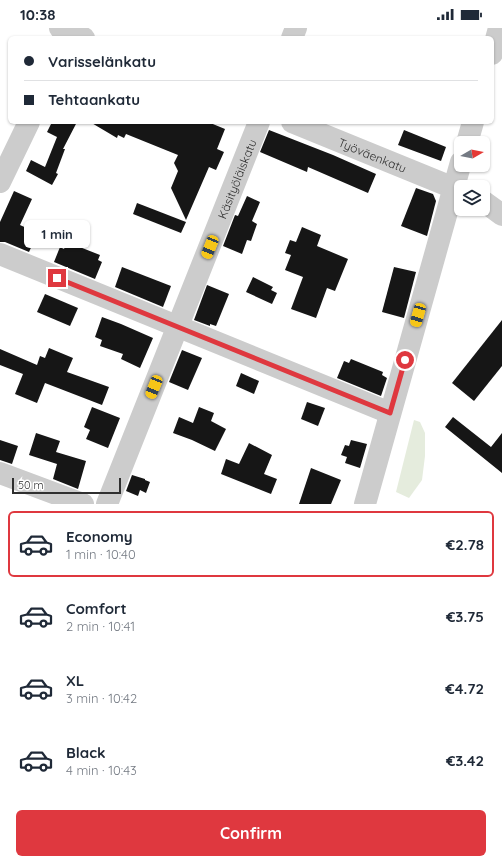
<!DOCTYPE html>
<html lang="en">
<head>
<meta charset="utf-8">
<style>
	:root { --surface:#fff; --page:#f2f2f3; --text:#1f2937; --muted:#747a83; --line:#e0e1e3; --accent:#df383f }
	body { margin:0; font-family:Quicksand,sans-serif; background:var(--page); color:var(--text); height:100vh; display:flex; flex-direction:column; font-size:15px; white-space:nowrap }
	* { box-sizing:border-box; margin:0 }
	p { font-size:13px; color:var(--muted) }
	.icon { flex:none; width:22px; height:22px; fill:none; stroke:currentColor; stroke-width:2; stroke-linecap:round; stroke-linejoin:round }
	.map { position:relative; height:476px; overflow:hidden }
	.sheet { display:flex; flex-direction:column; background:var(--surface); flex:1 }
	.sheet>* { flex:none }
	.hud { position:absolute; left:8px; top:8px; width:486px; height:88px; border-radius:6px; box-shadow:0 1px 3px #0004; display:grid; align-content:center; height:88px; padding:0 16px; background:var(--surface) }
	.needle { width:26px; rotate:81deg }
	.fabs { position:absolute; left:454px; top:108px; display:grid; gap:8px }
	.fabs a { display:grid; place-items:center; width:36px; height:36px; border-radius:6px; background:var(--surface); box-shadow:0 1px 3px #0004; font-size:20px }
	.scale { position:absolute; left:12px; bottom:10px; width:109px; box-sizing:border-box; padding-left:4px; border:2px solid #2f2f2f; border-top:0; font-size:11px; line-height:14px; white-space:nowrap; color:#2f2f2f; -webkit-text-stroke:3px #fff; paint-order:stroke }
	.end { position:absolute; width:18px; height:18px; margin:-9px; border:5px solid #df383f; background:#fff; box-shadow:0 0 0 2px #fff }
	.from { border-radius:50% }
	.bubble { position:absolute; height:28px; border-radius:6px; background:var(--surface); box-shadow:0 1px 3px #0004; font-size:13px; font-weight:700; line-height:28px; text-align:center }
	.car { position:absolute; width:12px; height:24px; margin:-12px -6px; border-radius:5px; box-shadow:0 0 3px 1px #0007; background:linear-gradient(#f5c518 24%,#345 0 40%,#f5c518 0 76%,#345 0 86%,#f5c518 0) }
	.hud b { display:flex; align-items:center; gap:14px; height:38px; font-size:15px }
	.hud b+b { border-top:1px solid var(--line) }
	.hud i { width:10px; height:10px; background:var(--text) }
	ul { padding:7px 0 0; list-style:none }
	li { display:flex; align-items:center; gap:12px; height:66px; margin:0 8px 6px; padding:0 8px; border:2px solid transparent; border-radius:6px }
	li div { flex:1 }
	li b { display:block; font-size:15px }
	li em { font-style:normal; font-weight:700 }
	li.current { border-color:var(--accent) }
	li>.icon { width:36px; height:36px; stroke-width:1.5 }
	.action { display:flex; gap:8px; margin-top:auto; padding:8px 16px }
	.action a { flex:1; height:46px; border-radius:6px; background:var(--accent); color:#fff; font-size:16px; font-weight:700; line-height:46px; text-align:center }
	.status { display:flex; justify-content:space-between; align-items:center; height:28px; padding:0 20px; background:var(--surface); direction:ltr }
	.status svg { height:11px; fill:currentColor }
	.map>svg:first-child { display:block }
	.green { fill:#e5ecdd }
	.building { fill:#161616 }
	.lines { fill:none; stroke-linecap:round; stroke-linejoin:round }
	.minor { stroke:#ccc; stroke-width:22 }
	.route { stroke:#df383f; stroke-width:5 }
	.labels { text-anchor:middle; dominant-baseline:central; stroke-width:4; stroke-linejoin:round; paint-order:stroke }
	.street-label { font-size:12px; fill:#2f2f2f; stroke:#fff }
</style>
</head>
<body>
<div class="status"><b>10:38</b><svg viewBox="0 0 49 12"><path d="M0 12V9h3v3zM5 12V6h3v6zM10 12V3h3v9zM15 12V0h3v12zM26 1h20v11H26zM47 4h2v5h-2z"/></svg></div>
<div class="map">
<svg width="502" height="476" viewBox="0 0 502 476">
	<rect width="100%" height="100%" fill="#fff"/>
	<polygon class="green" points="414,392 420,394 425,405 425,428 422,452 409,470 396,464"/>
	<g class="building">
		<polygon points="52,94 77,94 63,121 65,121 56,145 58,146 52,157 26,143 31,132 45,139 57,109 47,104"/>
		<polygon points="90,94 208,94 225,101 217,121 224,124 216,142 209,139 186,192 171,160 178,143 174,135 178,127 126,106 124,110 118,107 117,110"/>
		<polygon points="269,102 333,127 376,146 368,165 308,139 307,144 260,124"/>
		<polygon points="404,102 446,119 441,133 398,117"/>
		<polygon points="416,160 433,166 436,173 427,208 401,198"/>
		<polygon points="14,163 32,171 20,197 33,203 30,208 35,211 29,224 5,214 0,214 0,194"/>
		<polygon points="247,168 260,174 252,193 257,196 251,213 247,212 242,226 223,218 235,187 238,188"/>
		<polygon points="137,175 186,194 181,205 133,186"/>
		<polygon points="302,199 321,207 317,218 348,231 335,263 327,260 316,290 291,281 303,249 285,242 291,227 285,225 290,212 296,214"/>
		<polygon points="67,214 100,227 98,232 102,234 95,251 54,234 60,219 64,221"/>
		<polygon points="122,239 171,258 163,279 115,259"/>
		<polygon points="394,239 416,244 404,290 382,284"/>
		<polygon points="253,249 273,259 271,262 277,265 272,276 246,264"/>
		<polygon points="207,257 229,266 216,298 210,296 210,298 194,292"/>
		<polygon points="45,266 78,280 70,298 37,284"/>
		<polygon points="102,289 121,296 153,310 140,340 121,331 123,326 100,318 102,312 95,309"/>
		<polygon points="502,292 502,338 474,373 452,355"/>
		<polygon points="49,320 73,330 67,344 109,359 102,377 45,355 37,375 15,366 23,346 0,337 0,321 37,337 40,328 45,330"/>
		<polygon points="182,322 202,330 188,362 169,354"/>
		<polygon points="351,331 383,344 382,347 387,350 381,368 337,350 344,333 349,335"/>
		<polygon points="241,345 259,353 254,366 236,358"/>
		<polygon points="307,374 325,380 318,398 301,391"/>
		<polygon points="92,379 120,390 108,420 86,411 90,402 84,399"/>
		<polygon points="199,379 214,385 211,393 226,401 215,423 192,412 173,405 179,389 193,395"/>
		<polygon points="453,389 491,419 502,405 502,445 445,399"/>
		<polygon points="36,405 60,413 56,424 86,433 78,461 53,451 57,436 29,427"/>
		<polygon points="0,412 18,418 12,436 0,432"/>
		<polygon points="351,412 367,416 360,440 345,435 347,429 341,427 345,417 349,418"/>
		<polygon points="249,415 272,427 264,446 277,451 271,466 221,446 226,431 239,436"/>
		<polygon points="311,440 341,452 331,476 299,476"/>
		<polygon points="132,447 145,451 145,452 150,454 146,465 140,462 138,468 126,463"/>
	</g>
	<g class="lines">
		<g class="minor">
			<polyline points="60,0 84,10"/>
			<polyline points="292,10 296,0"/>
			<polyline points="492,26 499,0"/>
			<path id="s1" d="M 292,94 L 444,156 L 461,161"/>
			<polyline points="467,115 473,94"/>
			<polyline points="0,154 29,94"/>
			<polyline points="483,173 502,187"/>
			<polyline points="0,226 390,385"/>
			<polyline points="0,445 83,476"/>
			<path id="s2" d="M 107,476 L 259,94"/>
			<polyline points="365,476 461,134"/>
		</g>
	</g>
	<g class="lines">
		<polyline class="route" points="57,250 390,385 405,332"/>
	</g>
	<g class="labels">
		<g class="street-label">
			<text stroke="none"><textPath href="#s1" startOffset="87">Työväenkatu</textPath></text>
			<text stroke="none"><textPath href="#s2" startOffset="350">Käsityöläiskatu</textPath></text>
		</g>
	</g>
</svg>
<div class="fabs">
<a><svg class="needle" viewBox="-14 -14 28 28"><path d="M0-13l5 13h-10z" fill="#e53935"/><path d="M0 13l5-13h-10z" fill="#747a83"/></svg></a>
<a><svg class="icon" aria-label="layers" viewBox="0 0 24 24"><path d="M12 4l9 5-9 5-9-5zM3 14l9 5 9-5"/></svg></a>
</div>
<div class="scale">50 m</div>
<i class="end from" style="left:405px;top:332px"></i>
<i class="end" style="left:57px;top:250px"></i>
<div class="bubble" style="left:24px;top:192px;width:66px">1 min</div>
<i class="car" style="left:210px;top:219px;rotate:202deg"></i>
<i class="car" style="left:418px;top:287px;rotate:196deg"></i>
<i class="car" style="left:154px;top:359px;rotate:202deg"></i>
<div class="hud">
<b><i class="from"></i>Varisselänkatu</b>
<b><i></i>Tehtaankatu</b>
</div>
</div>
<section class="sheet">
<ul>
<li class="current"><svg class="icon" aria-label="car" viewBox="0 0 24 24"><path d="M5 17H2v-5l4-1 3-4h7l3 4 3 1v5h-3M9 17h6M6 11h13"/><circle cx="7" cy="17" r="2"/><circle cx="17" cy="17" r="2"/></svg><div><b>Economy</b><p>1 min · 10:40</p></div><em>€2.78</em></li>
<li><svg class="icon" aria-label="car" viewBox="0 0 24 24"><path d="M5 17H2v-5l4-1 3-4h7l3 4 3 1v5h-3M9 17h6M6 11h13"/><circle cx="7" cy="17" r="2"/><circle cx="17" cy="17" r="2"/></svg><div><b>Comfort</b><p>2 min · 10:41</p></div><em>€3.75</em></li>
<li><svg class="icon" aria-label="car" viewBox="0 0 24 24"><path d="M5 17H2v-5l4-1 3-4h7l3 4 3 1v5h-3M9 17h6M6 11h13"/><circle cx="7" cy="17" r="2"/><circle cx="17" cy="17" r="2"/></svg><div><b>XL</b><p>3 min · 10:42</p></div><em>€4.72</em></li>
<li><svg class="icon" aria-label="car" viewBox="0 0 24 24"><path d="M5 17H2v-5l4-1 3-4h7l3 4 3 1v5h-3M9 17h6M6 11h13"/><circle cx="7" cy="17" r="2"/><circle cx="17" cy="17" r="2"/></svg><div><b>Black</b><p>4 min · 10:43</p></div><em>€3.42</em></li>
</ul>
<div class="action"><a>Confirm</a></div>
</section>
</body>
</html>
